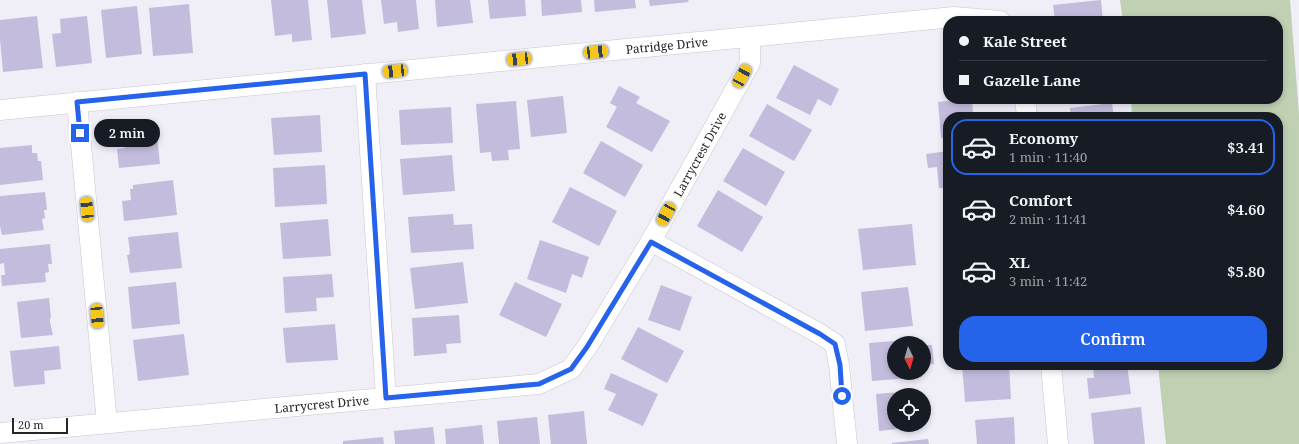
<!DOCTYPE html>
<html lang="en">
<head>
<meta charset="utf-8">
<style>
	:root { --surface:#171b24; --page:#242831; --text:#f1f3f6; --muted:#9ea1a6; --line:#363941; --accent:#2563eb }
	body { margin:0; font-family:"Noto Serif",serif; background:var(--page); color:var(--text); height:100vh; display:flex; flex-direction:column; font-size:15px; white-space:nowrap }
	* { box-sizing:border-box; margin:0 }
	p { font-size:13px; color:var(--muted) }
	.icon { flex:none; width:22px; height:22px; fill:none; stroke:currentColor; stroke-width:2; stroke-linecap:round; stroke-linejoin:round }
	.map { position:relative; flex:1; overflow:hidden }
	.panel { position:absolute; left:943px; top:112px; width:340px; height:258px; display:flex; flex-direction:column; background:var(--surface); border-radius:16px; box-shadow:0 2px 6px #0003 }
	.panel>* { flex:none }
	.banner { position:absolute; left:943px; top:16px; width:340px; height:88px; border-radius:16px; box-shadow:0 2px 6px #0003; display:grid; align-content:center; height:88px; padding:0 16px; background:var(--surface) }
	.needle { width:26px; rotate:175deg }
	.buttons { position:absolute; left:887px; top:336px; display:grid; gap:8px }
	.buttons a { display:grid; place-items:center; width:44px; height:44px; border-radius:50%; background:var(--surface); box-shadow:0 2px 6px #0003; font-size:20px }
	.scale { position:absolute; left:12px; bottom:10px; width:56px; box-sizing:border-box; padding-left:4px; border:2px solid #252528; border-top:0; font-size:11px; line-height:14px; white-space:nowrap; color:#252528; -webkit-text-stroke:3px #fdfcfe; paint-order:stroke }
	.end { position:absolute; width:18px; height:18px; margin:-9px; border:5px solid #2563eb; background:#fff; box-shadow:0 0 0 2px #fff }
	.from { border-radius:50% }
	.bubble { position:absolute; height:28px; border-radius:14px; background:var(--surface); box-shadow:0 2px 6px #0003; font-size:13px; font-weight:600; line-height:28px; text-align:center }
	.car { position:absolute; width:12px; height:24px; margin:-12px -6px; border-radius:5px; box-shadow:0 0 3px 1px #0007; background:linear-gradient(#f5c518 24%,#345 0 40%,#f5c518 0 76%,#345 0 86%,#f5c518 0) }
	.banner b { display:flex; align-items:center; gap:14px; height:38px; font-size:15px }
	.banner b+b { border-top:1px solid var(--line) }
	.banner i { width:10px; height:10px; background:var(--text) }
	ul { padding:7px 0 0; list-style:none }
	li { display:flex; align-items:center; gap:12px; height:56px; margin:0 8px 6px; padding:0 8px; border:2px solid transparent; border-radius:16px }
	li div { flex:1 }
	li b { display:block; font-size:15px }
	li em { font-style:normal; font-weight:600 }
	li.active { border-color:var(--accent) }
	li>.icon { width:36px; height:36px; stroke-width:1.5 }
	.cta { display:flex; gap:8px; margin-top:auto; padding:8px 16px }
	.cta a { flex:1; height:46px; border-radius:16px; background:var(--accent); color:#fff; font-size:16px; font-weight:600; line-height:46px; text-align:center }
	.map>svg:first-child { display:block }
	.green { fill:#bfd0b3 }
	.building { fill:#c4bcdd }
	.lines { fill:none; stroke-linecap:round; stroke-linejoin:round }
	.minor-casing { stroke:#c8c6cf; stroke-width:21 }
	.minor { stroke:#fff; stroke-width:20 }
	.route { stroke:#2563eb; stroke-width:5 }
	.labels { text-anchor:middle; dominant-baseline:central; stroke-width:3; stroke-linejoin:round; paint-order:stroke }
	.street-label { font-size:12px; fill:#252528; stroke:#fdfcfe }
</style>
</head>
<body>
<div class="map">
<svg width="1299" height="444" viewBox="0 0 1299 444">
	<rect width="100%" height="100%" fill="#f0eef7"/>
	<polygon class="green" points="1120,0 1290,0 1299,114 1299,444 1166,444 1158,365 1278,365 1278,117 1132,117 1131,99 1278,99 1278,21 1123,21"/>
	<g class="building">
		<polygon points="271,0 308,0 312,40 292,42 292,34 275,36"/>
		<polygon points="327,0 362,0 366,34 331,38"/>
		<polygon points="381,0 416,0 419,29 398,32 397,22 384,24"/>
		<polygon points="435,0 470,0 473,23 437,27"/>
		<polygon points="488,0 525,0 526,16 490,19"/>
		<polygon points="541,0 581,0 582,12 542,16"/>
		<polygon points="594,0 635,0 636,8 595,12"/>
		<polygon points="649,0 688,0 689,2 650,6"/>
		<polygon points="1101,0 1103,21 1055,21 1053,5"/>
		<polygon points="189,4 193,53 153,56 149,8"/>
		<polygon points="137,6 142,54 106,58 101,10"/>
		<polygon points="37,16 43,68 3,72 0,40 0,20"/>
		<polygon points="87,16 92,63 56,67 52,34 61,33 60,19"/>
		<polygon points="794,65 839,89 831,106 818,99 810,115 776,98"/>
		<polygon points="619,86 640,97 636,103 670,121 652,152 606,127 617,107 610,103"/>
		<polygon points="563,96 567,133 531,137 527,100"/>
		<polygon points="965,99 972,99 973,113 980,112 981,117 948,117 948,137 941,138 938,102"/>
		<polygon points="516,101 520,149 508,150 509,160 492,161 491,152 480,153 476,104"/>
		<polygon points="1112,103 1114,117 1071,117 1070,108"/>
		<polygon points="767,104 812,130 794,161 749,136"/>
		<polygon points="451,107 453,143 401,145 399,110"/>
		<polygon points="320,115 322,152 274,155 271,118"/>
		<polygon points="156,128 160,164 119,168 117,149 125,148 123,132"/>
		<polygon points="601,141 643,165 625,197 583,173"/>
		<polygon points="32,145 32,153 37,153 38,161 41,161 43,180 0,185 0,148"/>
		<polygon points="743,148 785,172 766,206 723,181"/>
		<polygon points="948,151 948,188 939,188 937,167 928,168 926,154"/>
		<polygon points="452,155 455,191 403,195 400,159"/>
		<polygon points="325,165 327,204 275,207 273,168"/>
		<polygon points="173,180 177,215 124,221 122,201 131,200 130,189 133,189 133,185"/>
		<polygon points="570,187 617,211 599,246 552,222"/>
		<polygon points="718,190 763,217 742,252 697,226"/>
		<polygon points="45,192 47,210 44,210 45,218 42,219 44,230 2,235 0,226 0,196"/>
		<polygon points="453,214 454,225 472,224 474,249 411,253 408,217"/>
		<polygon points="328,219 331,256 283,259 280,223"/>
		<polygon points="912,224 916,265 863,270 858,229"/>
		<polygon points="178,232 182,268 130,273 127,255 129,255 130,251 128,237"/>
		<polygon points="540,240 589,257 582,278 572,274 566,293 527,279"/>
		<polygon points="50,244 52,264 48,264 49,272 45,273 46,282 2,286 1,275 5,275 4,263 0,264 0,249"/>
		<polygon points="463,262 468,303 415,309 410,268"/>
		<polygon points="332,274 334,297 316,298 317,311 285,313 283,277"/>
		<polygon points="176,282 180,324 132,329 128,287"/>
		<polygon points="515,282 562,304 546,337 499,315"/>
		<polygon points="661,285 692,297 680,331 648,320"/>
		<polygon points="908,287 913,326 865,331 861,292"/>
		<polygon points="49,298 51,318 50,318 50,322 53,335 21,338 17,302"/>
		<polygon points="459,315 461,343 446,344 447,353 414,356 412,318"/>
		<polygon points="335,324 338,360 286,363 283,328"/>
		<polygon points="638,327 684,351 667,383 621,359"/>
		<polygon points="184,334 189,375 138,381 133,340"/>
		<polygon points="919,339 919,343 894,343 894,373 922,373 922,377 872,381 869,343"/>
		<polygon points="924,345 932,345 934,364 924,365"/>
		<polygon points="59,346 61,369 44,371 45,384 14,387 10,351"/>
		<polygon points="962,365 1009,365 1011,399 965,402"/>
		<polygon points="1093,365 1127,365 1131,394 1089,399 1087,378 1094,378"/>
		<polygon points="611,373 658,394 643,426 608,410 616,394 604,389"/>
		<polygon points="912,391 913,395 894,395 894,425 916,425 916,427 879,431 876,394"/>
		<polygon points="1141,407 1145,444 1094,444 1091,413"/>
		<polygon points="584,411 587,444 551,444 548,415"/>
		<polygon points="537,417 540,444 499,444 497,421"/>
		<polygon points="1014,417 1015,444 977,444 975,420"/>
		<polygon points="482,425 484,444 446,444 445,429"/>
		<polygon points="433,427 435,444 395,444 394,431"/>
		<polygon points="383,437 384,444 343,444 343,441"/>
		<polygon points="928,439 929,444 892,444 892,443"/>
	</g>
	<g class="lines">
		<g class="minor-casing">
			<g id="minor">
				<polyline points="365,74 386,398"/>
				<polyline points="1025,99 1027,117"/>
				<polyline points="77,102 107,423"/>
				<path id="s1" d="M 0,110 L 954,17 L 1000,21"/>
				<polyline points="651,241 820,334 835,344 839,365 847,444"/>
				<polyline points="1051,365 1058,444"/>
				<path id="s2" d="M 0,433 L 539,384 L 571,369 L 587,347 L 651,241 L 750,63 L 750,37"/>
			</g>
		</g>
		<use href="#minor" class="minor"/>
	</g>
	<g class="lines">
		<polyline class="route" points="80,133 77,102 365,74 386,398 539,384 571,369 587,347 651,242 820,334 835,344 840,365 842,396"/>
	</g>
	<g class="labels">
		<g class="street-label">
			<text stroke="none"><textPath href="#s1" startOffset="670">Patridge Drive</textPath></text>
			<text stroke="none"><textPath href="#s2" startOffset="827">Larrycrest Drive</textPath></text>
			<text stroke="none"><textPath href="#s2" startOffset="323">Larrycrest Drive</textPath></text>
		</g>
	</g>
</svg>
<div class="buttons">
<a><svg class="needle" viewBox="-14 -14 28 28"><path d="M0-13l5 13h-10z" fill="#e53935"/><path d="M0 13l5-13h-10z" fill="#9ea1a6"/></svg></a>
<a><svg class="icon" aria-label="locate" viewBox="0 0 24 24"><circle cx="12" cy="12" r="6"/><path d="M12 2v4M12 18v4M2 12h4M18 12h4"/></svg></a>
</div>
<div class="scale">20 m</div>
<i class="end from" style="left:842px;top:396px"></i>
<i class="end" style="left:80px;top:133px"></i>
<div class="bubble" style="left:94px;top:119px;width:66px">2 min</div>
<i class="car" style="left:596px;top:52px;rotate:84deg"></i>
<i class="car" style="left:519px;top:59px;rotate:264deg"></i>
<i class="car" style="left:395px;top:71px;rotate:264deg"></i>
<i class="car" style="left:742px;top:76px;rotate:29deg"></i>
<i class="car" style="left:87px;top:209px;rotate:354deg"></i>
<i class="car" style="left:666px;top:214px;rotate:209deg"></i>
<i class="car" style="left:97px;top:316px;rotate:175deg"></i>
<div class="banner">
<b><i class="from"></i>Kale Street</b>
<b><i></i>Gazelle Lane</b>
</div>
<section class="panel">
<ul>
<li class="active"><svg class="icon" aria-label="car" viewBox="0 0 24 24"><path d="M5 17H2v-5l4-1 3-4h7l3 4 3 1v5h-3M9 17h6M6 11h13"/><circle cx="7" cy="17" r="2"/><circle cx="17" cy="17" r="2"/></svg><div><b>Economy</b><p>1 min · 11:40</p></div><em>$3.41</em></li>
<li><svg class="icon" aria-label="car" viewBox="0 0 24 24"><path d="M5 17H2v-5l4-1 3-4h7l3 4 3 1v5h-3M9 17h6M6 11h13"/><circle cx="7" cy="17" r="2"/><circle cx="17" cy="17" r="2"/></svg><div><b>Comfort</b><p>2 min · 11:41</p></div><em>$4.60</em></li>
<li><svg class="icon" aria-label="car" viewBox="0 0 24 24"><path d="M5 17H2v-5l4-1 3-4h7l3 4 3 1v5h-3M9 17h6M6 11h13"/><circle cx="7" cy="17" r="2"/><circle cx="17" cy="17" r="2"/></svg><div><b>XL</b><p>3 min · 11:42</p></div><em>$5.80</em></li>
</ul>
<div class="cta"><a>Confirm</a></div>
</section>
</div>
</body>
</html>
